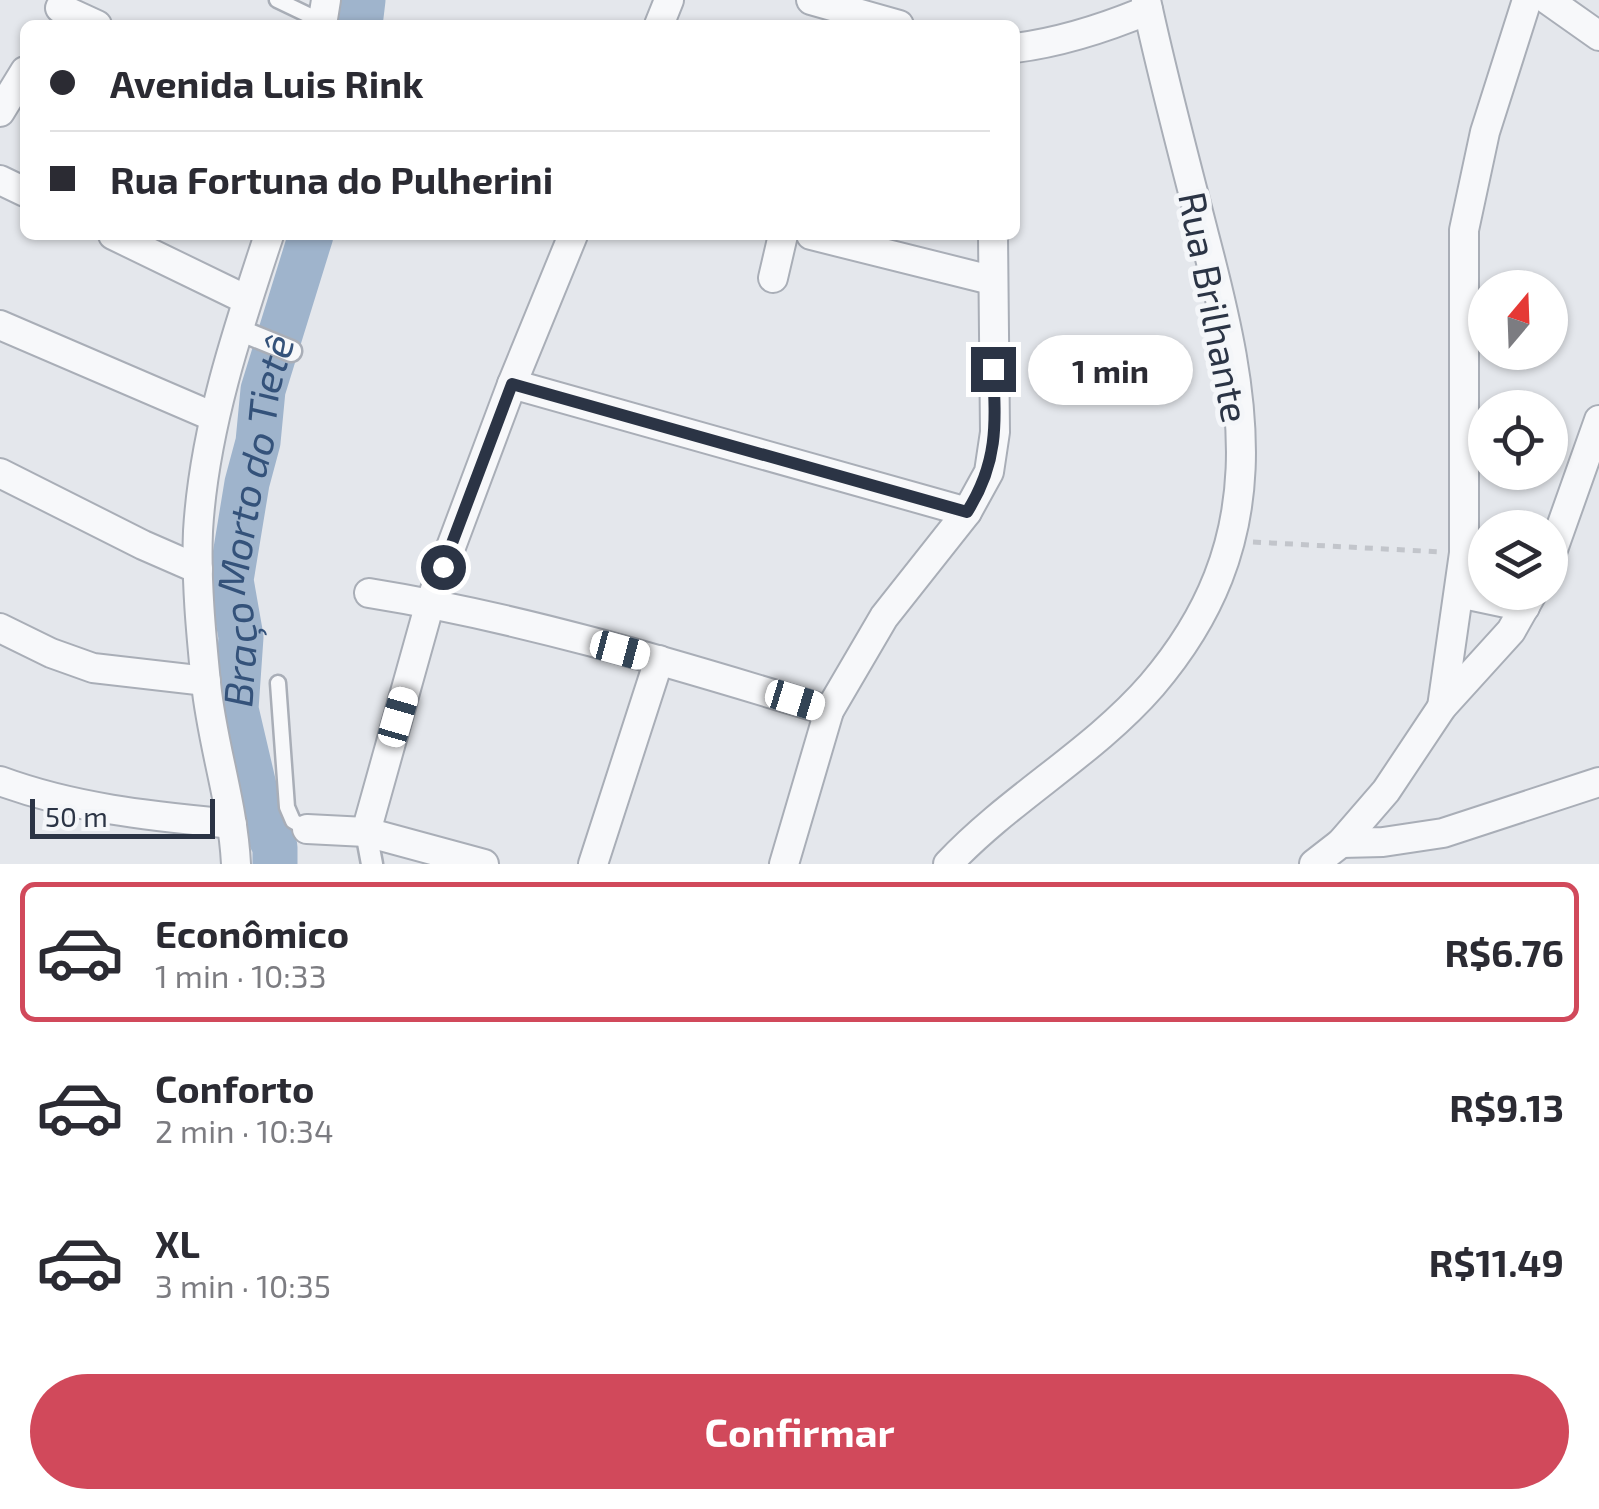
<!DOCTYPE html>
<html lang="pt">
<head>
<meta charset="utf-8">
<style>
	:root { --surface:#fff; --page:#f7f7f7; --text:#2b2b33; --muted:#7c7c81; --line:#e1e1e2; --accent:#d1495b }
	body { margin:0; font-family:"Exo 2",sans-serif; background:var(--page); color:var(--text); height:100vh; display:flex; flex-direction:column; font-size:38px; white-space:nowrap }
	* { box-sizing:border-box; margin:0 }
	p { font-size:32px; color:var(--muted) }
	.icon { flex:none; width:55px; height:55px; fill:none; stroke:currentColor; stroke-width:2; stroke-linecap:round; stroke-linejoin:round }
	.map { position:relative; height:864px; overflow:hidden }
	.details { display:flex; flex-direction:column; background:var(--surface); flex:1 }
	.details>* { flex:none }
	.top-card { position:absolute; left:20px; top:20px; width:1000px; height:220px; border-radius:15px; box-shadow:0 2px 8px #0004; display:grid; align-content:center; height:220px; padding:0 30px; background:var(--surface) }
	.needle { width:65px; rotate:19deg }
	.fabs { position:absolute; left:1468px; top:270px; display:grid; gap:20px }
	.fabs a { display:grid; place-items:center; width:100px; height:100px; border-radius:50%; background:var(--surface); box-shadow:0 2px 8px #0004; font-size:50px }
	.scale { position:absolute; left:30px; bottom:25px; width:185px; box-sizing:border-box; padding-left:10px; border:5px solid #2b3445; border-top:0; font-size:28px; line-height:35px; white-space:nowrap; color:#2b3445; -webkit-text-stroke:8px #f4f6f9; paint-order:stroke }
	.end { position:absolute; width:45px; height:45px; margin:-22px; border:12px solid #2b3445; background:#fff; box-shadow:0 0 0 5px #fff }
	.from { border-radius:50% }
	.bubble { position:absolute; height:70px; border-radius:35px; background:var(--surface); box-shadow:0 2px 8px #0004; font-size:32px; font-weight:700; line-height:70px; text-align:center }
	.car { position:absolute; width:30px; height:60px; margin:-30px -15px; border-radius:12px; box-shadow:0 0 8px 2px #0007; background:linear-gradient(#fff 24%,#345 0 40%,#fff 0 76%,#345 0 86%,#fff 0) }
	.top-card b { display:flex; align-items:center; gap:35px; height:95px; font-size:38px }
	.top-card b+b { border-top:2px solid var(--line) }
	.top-card i { width:25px; height:25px; background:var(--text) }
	ul { padding:18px 0 0; list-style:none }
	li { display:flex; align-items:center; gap:30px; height:140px; margin:0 20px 15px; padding:0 10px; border:5px solid transparent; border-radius:15px }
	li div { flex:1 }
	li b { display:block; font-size:38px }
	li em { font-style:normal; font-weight:700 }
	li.active { border-color:var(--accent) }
	li>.icon { width:90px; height:90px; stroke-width:1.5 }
	.cta { display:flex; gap:20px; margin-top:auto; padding:20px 30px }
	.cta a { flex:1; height:115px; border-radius:60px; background:var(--accent); color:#fff; font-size:40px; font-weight:700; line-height:115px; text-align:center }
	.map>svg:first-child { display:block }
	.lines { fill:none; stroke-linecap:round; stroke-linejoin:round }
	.river { stroke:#9fb4cc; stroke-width:45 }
	.service-casing { stroke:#a9aeb7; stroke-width:19 }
	.pedestrian-casing { stroke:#a9aeb7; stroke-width:25 }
	.minor-casing { stroke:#a9aeb7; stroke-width:32 }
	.path { stroke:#c2c5cb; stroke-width:5; stroke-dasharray:8 8; stroke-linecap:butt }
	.service { stroke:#f7f8fa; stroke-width:14 }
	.pedestrian { stroke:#f7f8fa; stroke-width:20 }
	.minor { stroke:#f7f8fa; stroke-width:28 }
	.route { stroke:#2b3445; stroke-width:12 }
	.labels { text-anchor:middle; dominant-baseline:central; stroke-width:10; stroke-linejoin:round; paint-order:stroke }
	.street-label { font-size:38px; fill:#2b3445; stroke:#f4f6f9 }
	.water-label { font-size:40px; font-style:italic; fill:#34527a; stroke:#f4f6f9 }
</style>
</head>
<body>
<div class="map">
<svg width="1599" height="864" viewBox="0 0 1599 864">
	<rect width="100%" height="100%" fill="#e4e7ec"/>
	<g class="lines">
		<g class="river">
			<polyline points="360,25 363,0"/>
			<path id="s1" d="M 275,864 L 275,847 L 262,820 L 236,709 L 241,637 L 231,580 L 247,483 L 258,442 L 263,390 L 311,235"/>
		</g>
		<g class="service-casing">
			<g id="service">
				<polyline points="277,0 323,22"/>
				<polyline points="278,683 287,807 293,821 307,829"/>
			</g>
		</g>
		<g class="pedestrian-casing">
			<g id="pedestrian">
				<polyline points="239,330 291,351"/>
				<polyline points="366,832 372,864"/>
			</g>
		</g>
		<g class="minor-casing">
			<g id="minor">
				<polyline points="811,0 899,25"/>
				<polyline points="1548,0 1599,36"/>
				<polyline points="60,8 97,25"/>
				<polyline points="322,25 326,0"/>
				<polyline points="659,25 669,0"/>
				<path d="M 1015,48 C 1062,42 1105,28 1148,10"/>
				<polyline points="0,112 25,71"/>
				<polyline points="0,180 25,192"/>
				<polyline points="113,235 247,300"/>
				<polyline points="811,235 991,280"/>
				<polyline points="773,278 783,235"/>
				<polyline points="0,325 214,417"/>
				<polyline points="512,384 967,512"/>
				<polyline points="0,473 143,545 198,569"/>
				<polyline points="1550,558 1599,420"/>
				<path d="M 369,593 C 525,618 677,665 829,711"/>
				<polyline points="1459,593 1525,607"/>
				<polyline points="0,628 51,653 93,668 206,681"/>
				<polyline points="1442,707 1464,553 1464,230 1485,132 1527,0"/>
				<path d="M 0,781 C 76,809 152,816 232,824"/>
				<polyline points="307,829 366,832 484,864"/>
				<polyline points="366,832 430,603 512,384 573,235"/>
				<polyline points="1341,843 1383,842 1443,833 1599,782"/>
				<path d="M 236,864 C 233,803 212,744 206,683 C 201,633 196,581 198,531 C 204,430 237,331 269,235"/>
				<polyline points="593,864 659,660"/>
				<polyline points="784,864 829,711 884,617 967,512 989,472 995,432 993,235"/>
				<path d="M 948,864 C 1010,798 1093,753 1152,685 C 1275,541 1248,402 1204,235 C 1184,157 1163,79 1146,0"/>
				<polyline points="1314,864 1341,843 1386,791 1442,707 1511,631 1533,592"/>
			</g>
		</g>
		<polyline class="path" points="1253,542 1442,552"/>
		<use href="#service" class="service"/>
		<use href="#pedestrian" class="pedestrian"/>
		<use href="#minor" class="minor"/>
	</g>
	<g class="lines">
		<path class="route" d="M 443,567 L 512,384 L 967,512 C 998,463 996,425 993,369"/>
	</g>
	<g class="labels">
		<g class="street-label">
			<text transform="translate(1215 307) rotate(79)">Rua Brilhante</text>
		</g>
		<g class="water-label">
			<text stroke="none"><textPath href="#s1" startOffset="352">Braço Morto do Tietê</textPath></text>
		</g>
	</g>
</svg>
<div class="fabs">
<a><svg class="needle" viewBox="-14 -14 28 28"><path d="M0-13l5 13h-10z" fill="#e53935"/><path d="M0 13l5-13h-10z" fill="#7c7c81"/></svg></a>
<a><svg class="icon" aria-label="locate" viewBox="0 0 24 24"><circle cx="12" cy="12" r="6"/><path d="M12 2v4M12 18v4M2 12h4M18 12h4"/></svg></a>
<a><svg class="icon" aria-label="layers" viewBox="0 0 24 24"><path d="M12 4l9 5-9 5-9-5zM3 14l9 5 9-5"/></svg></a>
</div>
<div class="scale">50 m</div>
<i class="end from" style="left:443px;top:567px"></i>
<i class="end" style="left:993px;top:369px"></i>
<div class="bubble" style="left:1028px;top:335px;width:165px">1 min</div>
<i class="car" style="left:620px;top:650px;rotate:105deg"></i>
<i class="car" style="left:795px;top:700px;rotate:107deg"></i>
<i class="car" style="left:398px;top:717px;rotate:16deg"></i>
<div class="top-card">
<b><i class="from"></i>Avenida Luis Rink</b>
<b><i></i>Rua Fortuna do Pulherini</b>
</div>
</div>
<section class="details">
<ul>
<li class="active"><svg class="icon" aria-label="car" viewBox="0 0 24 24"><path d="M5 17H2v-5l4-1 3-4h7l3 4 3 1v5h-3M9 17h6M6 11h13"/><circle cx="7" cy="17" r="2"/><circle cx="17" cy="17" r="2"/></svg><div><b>Econômico</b><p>1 min · 10:33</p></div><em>R$6.76</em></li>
<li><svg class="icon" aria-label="car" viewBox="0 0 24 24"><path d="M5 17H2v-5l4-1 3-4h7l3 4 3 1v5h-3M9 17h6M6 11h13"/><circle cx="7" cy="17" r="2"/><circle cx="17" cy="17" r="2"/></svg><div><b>Conforto</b><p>2 min · 10:34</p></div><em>R$9.13</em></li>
<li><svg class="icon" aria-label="car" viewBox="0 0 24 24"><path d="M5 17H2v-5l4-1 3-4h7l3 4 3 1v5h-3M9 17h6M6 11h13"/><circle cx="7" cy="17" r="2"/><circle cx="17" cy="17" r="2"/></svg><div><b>XL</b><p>3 min · 10:35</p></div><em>R$11.49</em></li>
</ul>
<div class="cta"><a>Confirmar</a></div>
</section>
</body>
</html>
